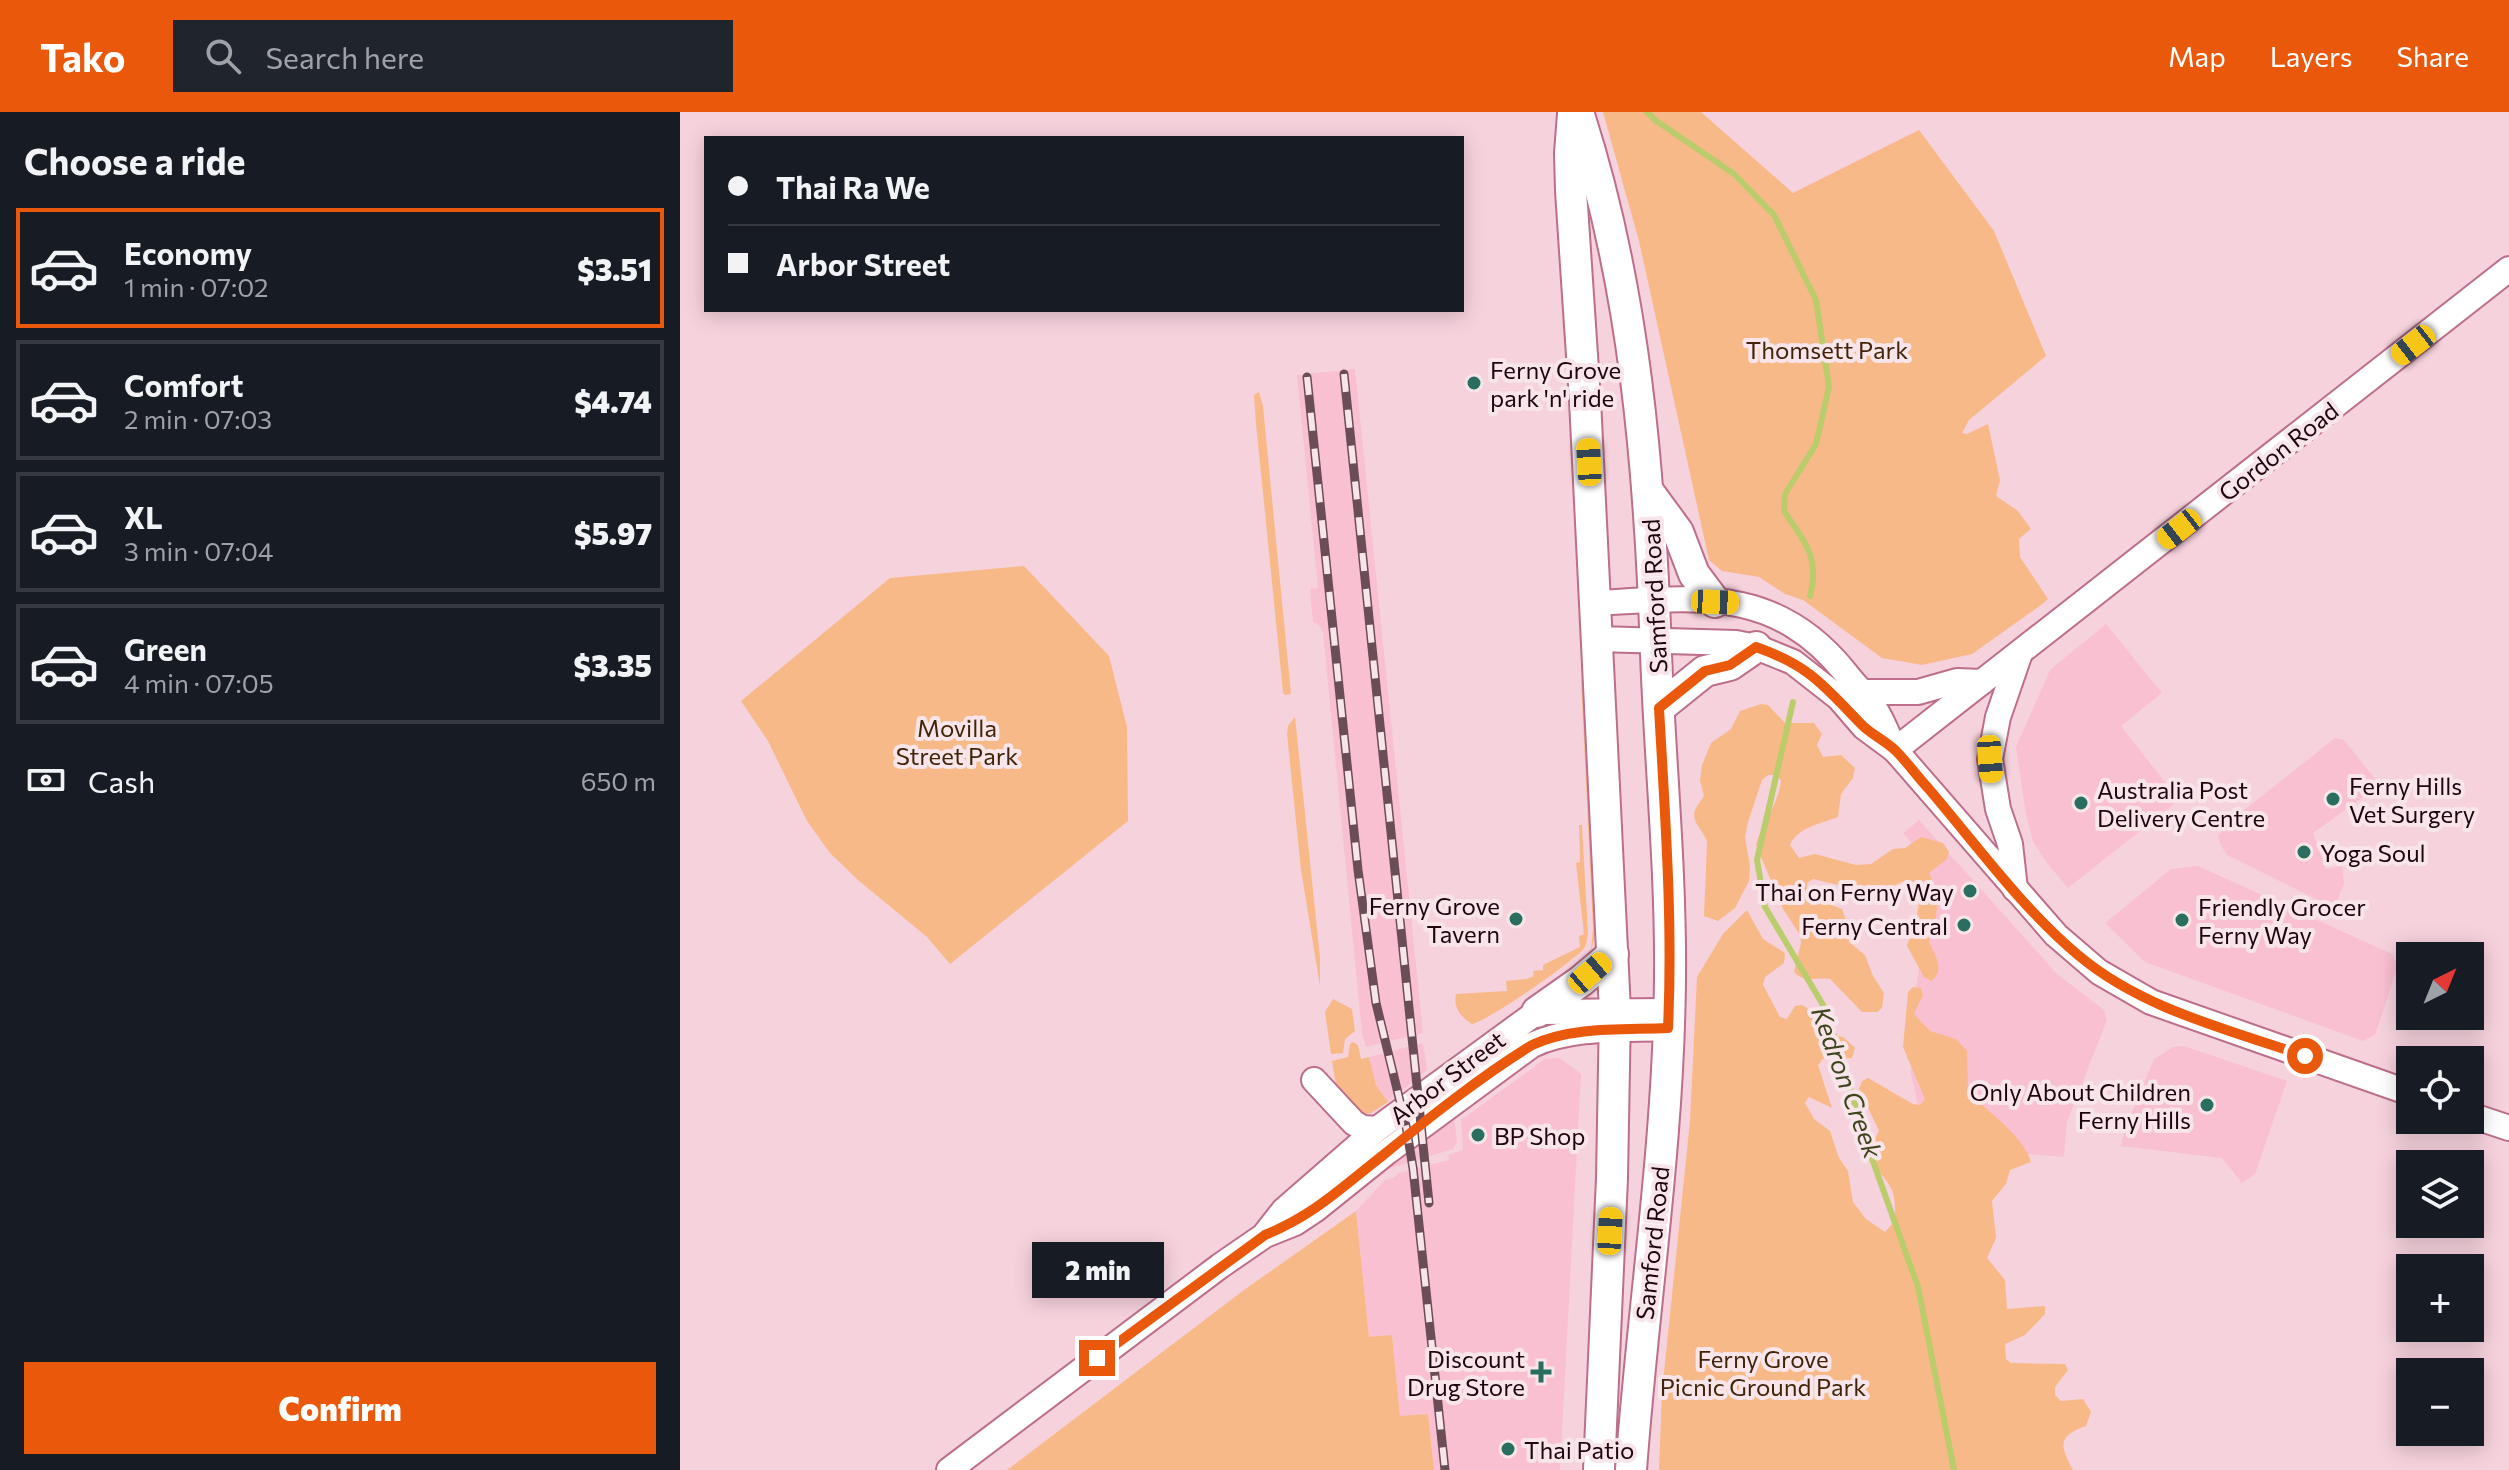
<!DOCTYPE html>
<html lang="en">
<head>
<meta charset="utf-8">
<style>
	:root { --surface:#171b24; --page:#20242c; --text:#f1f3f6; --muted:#9ea1a6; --line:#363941; --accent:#ea580c }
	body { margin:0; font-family:Commissioner,sans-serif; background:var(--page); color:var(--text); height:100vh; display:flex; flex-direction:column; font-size:30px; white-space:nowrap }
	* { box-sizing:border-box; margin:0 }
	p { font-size:26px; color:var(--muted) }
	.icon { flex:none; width:44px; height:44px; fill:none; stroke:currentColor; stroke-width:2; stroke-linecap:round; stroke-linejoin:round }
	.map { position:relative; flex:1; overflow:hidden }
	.details { display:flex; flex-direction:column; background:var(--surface); width:680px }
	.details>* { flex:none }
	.banner { position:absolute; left:24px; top:24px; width:760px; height:176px; border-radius:0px; box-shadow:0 4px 20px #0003; display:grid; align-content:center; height:176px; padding:0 24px; background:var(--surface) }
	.needle { width:52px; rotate:43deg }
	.tools { position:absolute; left:1716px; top:830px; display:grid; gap:16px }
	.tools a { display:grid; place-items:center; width:88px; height:88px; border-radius:0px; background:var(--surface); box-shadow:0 4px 20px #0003; font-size:40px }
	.end { position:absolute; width:36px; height:36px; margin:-18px; border:10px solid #ea580c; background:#fff; box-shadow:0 0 0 4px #fff }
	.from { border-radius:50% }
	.bubble { position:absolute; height:56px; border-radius:0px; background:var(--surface); box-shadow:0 4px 20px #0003; font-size:26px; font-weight:800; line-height:56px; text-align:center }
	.car { position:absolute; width:24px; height:48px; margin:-24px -12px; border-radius:10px; box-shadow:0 0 6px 2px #0007; background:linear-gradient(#f5c518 24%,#345 0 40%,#f5c518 0 76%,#345 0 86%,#f5c518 0) }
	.banner b { display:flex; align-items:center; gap:28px; height:76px; font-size:30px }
	.banner b+b { border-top:2px solid var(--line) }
	.banner i { width:20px; height:20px; background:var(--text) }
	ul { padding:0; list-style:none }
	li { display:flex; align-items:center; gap:24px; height:120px; margin:0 16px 12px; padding:0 8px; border:4px solid var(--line); border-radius:0px }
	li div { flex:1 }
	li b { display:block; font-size:30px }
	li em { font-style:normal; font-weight:800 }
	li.on { border-color:var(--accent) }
	li>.icon { width:72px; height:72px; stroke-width:1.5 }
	h2 { padding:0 24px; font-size:36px; line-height:96px }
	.pay { display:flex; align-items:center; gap:20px; height:88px; padding:0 24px; font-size:30px }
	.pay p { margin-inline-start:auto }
	.primary-button { display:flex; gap:16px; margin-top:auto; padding:16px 24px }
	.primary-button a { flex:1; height:92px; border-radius:0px; background:var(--accent); color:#fff; font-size:32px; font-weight:800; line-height:92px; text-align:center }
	header { display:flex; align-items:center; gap:48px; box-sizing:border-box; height:112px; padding:0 40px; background:var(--accent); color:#fff }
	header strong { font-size:38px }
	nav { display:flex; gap:44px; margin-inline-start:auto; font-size:28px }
	.search { width:560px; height:72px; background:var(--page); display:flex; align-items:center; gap:20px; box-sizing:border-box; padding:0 28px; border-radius:0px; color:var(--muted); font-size:30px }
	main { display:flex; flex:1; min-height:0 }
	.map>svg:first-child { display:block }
	.built { fill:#f9c0d2 }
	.green { fill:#f8b989 }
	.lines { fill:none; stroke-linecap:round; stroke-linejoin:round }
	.stream { stroke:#bacc6b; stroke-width:6 }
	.minor-casing { stroke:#bc6e8a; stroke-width:28 }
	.major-casing { stroke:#bc6e8a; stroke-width:34 }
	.minor { stroke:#fff; stroke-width:24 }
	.major { stroke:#fff; stroke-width:30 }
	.rail-casing { stroke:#6b4d58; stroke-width:9 }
	.rail { stroke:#f7e5ea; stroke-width:6; stroke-dasharray:18; stroke-linecap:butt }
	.route { stroke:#ea580c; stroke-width:10 }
	.poi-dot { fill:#2a6e60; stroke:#f7e5ea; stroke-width:3 }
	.labels { text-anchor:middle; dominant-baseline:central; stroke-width:8; stroke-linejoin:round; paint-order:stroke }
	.park-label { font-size:24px; fill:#422307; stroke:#f7e5ea }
	.poi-label { font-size:24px; fill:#1f040f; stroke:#f7e5ea; text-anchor:start }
	.street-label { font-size:24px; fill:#1f040f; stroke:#f7e5ea }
	.water-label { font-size:26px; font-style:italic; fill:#3e451d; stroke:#f7e5ea }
</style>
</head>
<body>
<header>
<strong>Tako</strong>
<div class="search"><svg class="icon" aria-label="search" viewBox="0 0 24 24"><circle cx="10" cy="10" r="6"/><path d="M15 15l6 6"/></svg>Search here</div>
<nav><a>Map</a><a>Layers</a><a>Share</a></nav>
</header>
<main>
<section class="details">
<h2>Choose a ride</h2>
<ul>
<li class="on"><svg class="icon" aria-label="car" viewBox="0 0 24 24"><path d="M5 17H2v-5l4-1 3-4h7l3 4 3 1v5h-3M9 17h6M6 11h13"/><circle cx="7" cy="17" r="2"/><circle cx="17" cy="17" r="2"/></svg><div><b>Economy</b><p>1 min · 07:02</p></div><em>$3.51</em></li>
<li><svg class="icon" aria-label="car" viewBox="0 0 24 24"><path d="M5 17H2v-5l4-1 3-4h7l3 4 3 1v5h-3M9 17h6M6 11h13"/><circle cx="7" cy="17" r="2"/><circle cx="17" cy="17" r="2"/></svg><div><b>Comfort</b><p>2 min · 07:03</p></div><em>$4.74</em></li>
<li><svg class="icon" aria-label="car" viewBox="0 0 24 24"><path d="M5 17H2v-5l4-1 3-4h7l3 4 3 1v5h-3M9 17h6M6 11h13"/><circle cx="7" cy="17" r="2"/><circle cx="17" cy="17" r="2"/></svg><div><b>XL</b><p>3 min · 07:04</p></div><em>$5.97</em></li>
<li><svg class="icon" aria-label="car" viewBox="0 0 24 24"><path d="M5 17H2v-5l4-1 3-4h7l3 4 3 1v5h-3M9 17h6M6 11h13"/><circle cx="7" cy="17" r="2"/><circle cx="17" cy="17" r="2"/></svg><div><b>Green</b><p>4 min · 07:05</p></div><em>$3.35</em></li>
</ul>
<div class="pay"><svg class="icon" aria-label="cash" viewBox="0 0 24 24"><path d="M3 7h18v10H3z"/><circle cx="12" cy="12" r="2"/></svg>Cash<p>650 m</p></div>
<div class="primary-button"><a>Confirm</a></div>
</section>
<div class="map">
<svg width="1829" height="1358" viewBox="0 0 1829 1358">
	<rect width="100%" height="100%" fill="#f6d2dd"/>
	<g class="built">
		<polygon points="675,257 743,921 686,935 682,921 643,520 639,513 633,510 630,477 638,476 617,263"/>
		<polygon points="1426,512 1482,581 1441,614 1499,688 1388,776 1366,750 1353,729 1346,703 1336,635 1370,558"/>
		<polygon points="1655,626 1664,628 1700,673 1633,721 1646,757 1662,754 1664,772 1654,796 1547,743 1540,732 1538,724 1548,711"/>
		<polygon points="1239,708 1377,862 1424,898 1427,908 1387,1010 1384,1045 1247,1033 1231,962 1230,921 1243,827 1235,735 1223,721"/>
		<polygon points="1518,754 1712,842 1718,854 1695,923 1683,929 1465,850 1425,811 1491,757"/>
		<polygon points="743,931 747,958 708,990 696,973 689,945"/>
		<polygon points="1504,934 1607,969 1575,1062 1562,1071 1542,1046 1441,1034 1445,1017 1474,947 1493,935"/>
		<polygon points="880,946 901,962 880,1358 754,1358 748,1302 720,1305 712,1224 689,1225 676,1099 705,1068 715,1065 718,1061 769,1048 768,1043 783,1038 781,1008 865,947"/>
		<polygon points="774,1004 777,1030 773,1037 699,1060"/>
	</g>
	<g class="green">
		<polygon points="923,0 1021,0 1113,81 1239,18 1314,119 1366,244 1289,308 1282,321 1287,322 1308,312 1320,368 1316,384 1338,399 1351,417 1339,427 1340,445 1368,487 1361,493 1292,542 1242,553 1202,546 1123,488 1105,482 1079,465 1042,459 1029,448 959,129"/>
		<polygon points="579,280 583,294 611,582 605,583 603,580 576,312 574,283"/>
		<polygon points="344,454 429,544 447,615 448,709 270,852 247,825 178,768 150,741 127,709 88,629 61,589 210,466"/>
		<polygon points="904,567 917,819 911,838 913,816 901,568"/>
		<path d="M 1081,592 L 1088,593 L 1105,611 L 1134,611 L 1142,622 L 1137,633 L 1143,645 L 1161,643 L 1175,656 L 1173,666 L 1161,682 L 1158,705 C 1140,712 1118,715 1110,733 L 1119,746 L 1135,742 L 1176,753 L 1191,752 L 1213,737 L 1225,736 L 1241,725 L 1263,731 L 1269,740 L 1267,747 L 1249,761 C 1261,787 1258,803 1249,830 C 1255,843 1266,858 1251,869 L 1244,865 L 1227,834 C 1231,817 1248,786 1233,770 L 1222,770 L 1195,782 L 1133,767 L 1127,771 L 1128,782 L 1131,785 L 1162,797 L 1166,808 L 1169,830 L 1185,843 L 1193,864 L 1204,881 L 1202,896 L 1197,900 L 1182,900 L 1150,867 C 1137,865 1124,871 1114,860 L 1121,831 L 1120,823 L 1103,797 L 1076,733 C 1082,710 1099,692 1101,668 L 1095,663 L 1088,663 L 1082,668 L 1068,710 L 1065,725 L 1070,754 L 1069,769 L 1055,796 L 1038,809 L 1024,804 L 1027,730 C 1024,718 1009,709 1016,696 C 1018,692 1022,688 1024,684 L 1020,669 L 1022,653 L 1031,631 L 1051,617 L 1060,599 Z"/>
		<polygon points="615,605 640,846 640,874 621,758 607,622 608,614"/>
		<path d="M 899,713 L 902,713 L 908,823 C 907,826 907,831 905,835 C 898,847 806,910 792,912 C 781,905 773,896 776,882 L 827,879 L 826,869 L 847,867 L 854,864 L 853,859 L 863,858 L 863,853 L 900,835 L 899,824 L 904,822 L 896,751 L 900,750 Z"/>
		<path d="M 1067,798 L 1083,827 L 1105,841 L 1104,851 L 1085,865 L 1083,873 L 1100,905 L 1107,907 L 1115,894 L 1122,893 L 1129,897 L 1140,921 L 1163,925 L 1175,936 L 1172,946 L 1143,947 L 1138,953 L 1152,996 L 1129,985 L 1125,991 L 1134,1007 L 1150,1019 L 1159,1046 L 1168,1059 L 1173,1090 L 1186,1107 L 1205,1120 L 1215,1109 C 1215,1099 1216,1085 1211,1076 C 1195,1047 1178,1057 1199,1019 L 1179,977 L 1182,969 L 1188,966 L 1233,992 L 1240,993 L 1245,987 L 1223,935 L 1228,880 L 1233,875 L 1241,876 L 1243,883 L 1234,902 L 1250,919 L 1276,927 L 1287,939 L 1288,981 C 1307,998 1345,1026 1351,1050 L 1330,1058 L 1326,1072 L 1312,1089 L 1316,1126 L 1307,1146 L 1325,1168 L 1327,1197 L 1365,1194 L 1365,1202 L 1345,1223 L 1325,1232 L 1326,1247 L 1331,1251 L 1385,1252 L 1388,1258 L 1375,1275 L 1375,1283 L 1381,1289 L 1403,1287 L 1411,1300 L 1406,1314 C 1377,1324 1380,1334 1393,1358 L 979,1358 L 982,1280 L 1010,1009 L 1017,865 L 1043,822 Z"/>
		<polygon points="653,887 672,897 675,919 665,927 663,941 651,942 645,900"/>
		<polygon points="673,930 678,933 681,947 689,945 696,973 708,990 691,1001 679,1002 657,979 652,949 668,945 670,932"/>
		<polygon points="676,1099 689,1225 712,1223 720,1304 748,1302 754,1358 327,1358 564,1178"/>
	</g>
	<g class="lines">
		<g class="stream">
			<path d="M 967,0 L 975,8 L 1054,62 L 1094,103 L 1136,188 L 1149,275 L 1136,332 L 1105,382 L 1104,399 C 1125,431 1140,444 1130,484"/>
			<polyline points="1113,590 1077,748 1085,795 1146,898 1190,1041 1238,1175 1274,1358"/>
		</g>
		<g class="minor-casing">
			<g id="minor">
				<path d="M 915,491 C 1015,486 1094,473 1164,559 C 1174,572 1186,584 1195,597 C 1203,609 1208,624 1214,636"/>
				<polyline points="917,527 1056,531 1076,535 1113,550 1159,586 1184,615 1215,638 1376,823 1419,860 1471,890 1730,981"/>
				<polyline points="1181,580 1238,580 1277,569 1302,570"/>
				<polyline points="1215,638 1829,157"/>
				<polyline points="1335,777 1330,732 1318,697 1310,647 1318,605 1340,541"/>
				<polyline points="634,968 674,1011 683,1016 697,1017"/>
				<polyline points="1790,1003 1829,1016"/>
				<polyline points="586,1121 604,1098 697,1017 857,900 988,899"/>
				<path d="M 269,1358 L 540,1154 L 585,1123 L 615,1111 L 636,1097 L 707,1040 L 852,933 C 893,914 943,918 988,916"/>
			</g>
		</g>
		<g class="major-casing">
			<g id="major">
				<path d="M 898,0 C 955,175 970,360 976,542 C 980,650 991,757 990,865 C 989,1030 963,1193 951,1358"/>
				<polyline points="893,2 890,41 891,79 905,288 935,899 932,1066 919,1358"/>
				<polyline points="968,379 998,420 1014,462 1035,490"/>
				<polyline points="979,596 1025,559 1050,553 1076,535"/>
				<polyline points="857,900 901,869 933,842"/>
			</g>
		</g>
		<use href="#minor" class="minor"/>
		<use href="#major" class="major"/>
		<g class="rail-casing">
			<g id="rail">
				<polyline points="664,262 749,1091"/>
				<polyline points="627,265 678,758 696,891 726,1014 733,1056 765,1358"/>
			</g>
		</g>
		<use href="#rail" class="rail"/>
	</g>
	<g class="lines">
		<path class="route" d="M 417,1246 L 585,1123 C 634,1103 661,1076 702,1044 C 750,1005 800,965 852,933 C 893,914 943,918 988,916 C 993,809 985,703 979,596 L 1025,559 L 1050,553 L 1076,535 C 1130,554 1144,574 1182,613 C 1192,623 1206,629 1216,639 C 1227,650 1237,664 1248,676 C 1296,732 1341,795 1398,843 C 1462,897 1547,917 1625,944"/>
	</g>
	<g class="poi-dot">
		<circle cx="794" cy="271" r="8"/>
		<circle cx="1653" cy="687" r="8"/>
		<circle cx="1401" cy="691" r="8"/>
		<circle cx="1624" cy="740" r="8"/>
		<circle cx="1290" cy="779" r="8"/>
		<circle cx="836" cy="807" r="8"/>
		<circle cx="1502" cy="808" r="8"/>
		<circle cx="1284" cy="813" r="8"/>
		<circle cx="1527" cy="993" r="8"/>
		<circle cx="798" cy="1023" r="8"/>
		<path d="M857 1248h8v8h8v8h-8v8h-8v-8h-8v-8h8z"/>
		<circle cx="828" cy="1337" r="8"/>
	</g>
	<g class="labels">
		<g class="park-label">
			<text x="1147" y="237">Thomsett Park</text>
			<text x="277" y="615">Movilla<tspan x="277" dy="28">Street Park</tspan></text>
			<text x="1083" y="1246">Ferny Grove<tspan x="1083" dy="28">Picnic Ground Park</tspan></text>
		</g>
		<g class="poi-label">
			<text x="810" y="257">Ferny Grove<tspan x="810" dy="28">park 'n' ride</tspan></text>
			<text x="1669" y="673">Ferny Hills<tspan x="1669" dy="28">Vet Surgery</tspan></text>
			<text x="1417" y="677">Australia Post<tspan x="1417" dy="28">Delivery Centre</tspan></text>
			<text x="1640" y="740">Yoga Soul</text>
			<text x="1274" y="779" text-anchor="end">Thai on Ferny Way</text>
			<text x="820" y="793" text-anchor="end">Ferny Grove<tspan x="820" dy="28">Tavern</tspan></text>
			<text x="1518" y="794">Friendly Grocer<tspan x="1518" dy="28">Ferny Way</tspan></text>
			<text x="1268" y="813" text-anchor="end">Ferny Central</text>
			<text x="1511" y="979" text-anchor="end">Only About Children<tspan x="1511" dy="28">Ferny Hills</tspan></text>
			<text x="814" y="1023">BP Shop</text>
			<text x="845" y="1246" text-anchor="end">Discount<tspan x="845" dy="28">Drug Store</tspan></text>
			<text x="844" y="1337">Thai Patio</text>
		</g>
		<g class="street-label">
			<text transform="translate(1598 339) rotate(-38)">Gordon Road</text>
			<text transform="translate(974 484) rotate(-93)">Samford Road</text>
			<text transform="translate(767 965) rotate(-37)">Arbor Street</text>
			<text transform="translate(972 1131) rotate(-84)">Samford Road</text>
		</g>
		<g class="water-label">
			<text transform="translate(1168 970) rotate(70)">Kedron Creek</text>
		</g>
	</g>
</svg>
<div class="tools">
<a><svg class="needle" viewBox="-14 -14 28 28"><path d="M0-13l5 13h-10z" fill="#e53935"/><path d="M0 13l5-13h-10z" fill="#9ea1a6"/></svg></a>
<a><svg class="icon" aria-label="locate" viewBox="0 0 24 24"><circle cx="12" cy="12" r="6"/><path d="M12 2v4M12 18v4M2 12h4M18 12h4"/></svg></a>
<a><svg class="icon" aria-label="layers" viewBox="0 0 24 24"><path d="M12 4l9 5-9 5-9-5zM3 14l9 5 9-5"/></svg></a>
<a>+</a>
<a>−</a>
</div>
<i class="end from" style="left:1625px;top:944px"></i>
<i class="end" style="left:417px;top:1246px"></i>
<div class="bubble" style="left:352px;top:1130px;width:132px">2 min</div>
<i class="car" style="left:1733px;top:233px;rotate:232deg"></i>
<i class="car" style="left:909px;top:350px;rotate:357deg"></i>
<i class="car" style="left:1499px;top:417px;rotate:232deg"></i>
<i class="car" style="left:1035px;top:490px;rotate:92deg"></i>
<i class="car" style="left:1310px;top:647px;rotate:176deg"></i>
<i class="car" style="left:910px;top:861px;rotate:49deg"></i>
<i class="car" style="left:930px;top:1119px;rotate:3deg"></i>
<div class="banner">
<b><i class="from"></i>Thai Ra We</b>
<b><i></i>Arbor Street</b>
</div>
</div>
</main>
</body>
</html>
